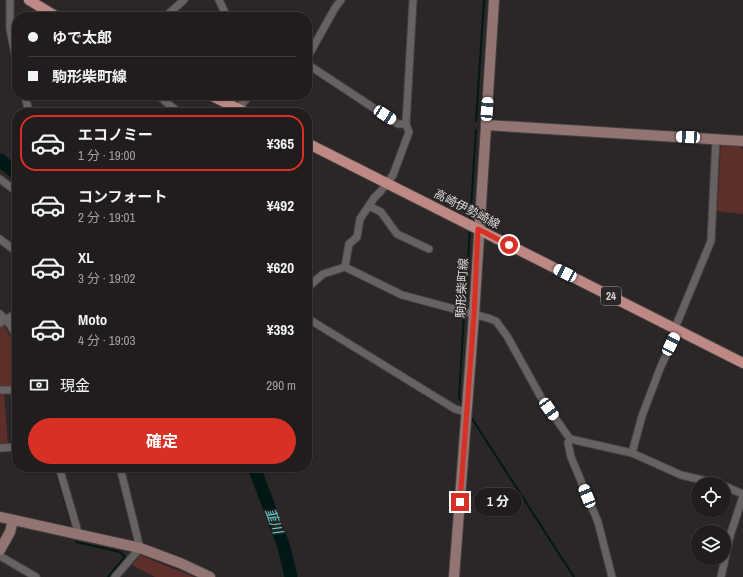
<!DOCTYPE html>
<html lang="ja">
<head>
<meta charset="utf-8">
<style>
	:root { --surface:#211d1d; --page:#2d2a2a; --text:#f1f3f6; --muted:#a2a2a4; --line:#3e3b3b; --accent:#d93025 }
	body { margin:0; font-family:"Archivo Narrow","Noto Sans JP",sans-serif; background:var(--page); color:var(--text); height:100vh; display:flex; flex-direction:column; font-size:15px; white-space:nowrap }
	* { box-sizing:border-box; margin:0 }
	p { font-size:13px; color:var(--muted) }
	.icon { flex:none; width:22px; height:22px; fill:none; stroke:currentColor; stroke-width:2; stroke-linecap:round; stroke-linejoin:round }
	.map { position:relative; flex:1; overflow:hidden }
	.panel { position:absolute; left:12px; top:108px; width:300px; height:364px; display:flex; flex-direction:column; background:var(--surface); border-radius:16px; box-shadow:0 1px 3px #0004,0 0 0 1px var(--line) }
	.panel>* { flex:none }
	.banner { position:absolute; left:12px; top:12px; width:300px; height:88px; border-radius:16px; box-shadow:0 1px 3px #0004,0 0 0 1px var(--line); display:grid; align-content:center; height:88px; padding:0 16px; background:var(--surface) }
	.fabs { position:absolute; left:691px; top:477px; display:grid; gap:8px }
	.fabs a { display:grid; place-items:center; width:40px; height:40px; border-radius:50%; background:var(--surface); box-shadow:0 1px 3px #0004,0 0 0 1px var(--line); font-size:20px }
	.end { position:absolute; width:18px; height:18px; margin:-9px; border:5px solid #d93025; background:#fff; box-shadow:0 0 0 2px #fff }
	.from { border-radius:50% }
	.bubble { position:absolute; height:28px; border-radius:14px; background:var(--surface); box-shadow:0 1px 3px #0004,0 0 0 1px var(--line); font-size:13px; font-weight:700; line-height:28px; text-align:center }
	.car { position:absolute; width:12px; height:24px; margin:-12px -6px; border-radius:5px; box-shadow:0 0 3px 1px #0007; background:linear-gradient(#fff 24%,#345 0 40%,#fff 0 76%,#345 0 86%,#fff 0) }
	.banner b { display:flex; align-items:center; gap:14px; height:38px; font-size:15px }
	.banner b+b { border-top:1px solid var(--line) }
	.banner i { width:10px; height:10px; background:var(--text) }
	ul { padding:7px 0 0; list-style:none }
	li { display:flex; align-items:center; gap:12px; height:56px; margin:0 8px 6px; padding:0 8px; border:2px solid transparent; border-radius:16px }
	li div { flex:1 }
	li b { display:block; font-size:15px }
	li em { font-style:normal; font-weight:700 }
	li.current { border-color:var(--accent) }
	li>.icon { width:36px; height:36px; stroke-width:1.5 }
	.pay { display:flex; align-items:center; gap:10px; height:44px; padding:0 16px; font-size:15px }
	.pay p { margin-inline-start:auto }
	.primary-button { display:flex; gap:8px; margin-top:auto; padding:8px 16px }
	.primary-button a { flex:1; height:46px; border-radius:24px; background:var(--accent); color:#fff; font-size:16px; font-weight:700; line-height:46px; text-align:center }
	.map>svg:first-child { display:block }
	.green { fill:#5e2e2b }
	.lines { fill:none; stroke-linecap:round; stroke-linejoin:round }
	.stream { stroke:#011817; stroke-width:2 }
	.river { stroke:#011817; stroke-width:13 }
	.street-casing { stroke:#474343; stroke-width:9 }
	.secondary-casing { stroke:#474343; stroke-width:12 }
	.primary-casing { stroke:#474343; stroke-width:12 }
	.street { stroke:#676261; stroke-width:7 }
	.secondary { stroke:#927572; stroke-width:10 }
	.primary { stroke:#be8884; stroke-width:10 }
	.route { stroke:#d93025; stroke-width:5 }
	.labels { text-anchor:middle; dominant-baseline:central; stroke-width:3; stroke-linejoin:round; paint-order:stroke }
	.shield { fill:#2c2727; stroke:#a5a2a2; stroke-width:1 }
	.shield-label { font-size:11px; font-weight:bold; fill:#d9d6d6 }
	.street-label { font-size:12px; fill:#d9d6d6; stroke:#2c2727 }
	.water-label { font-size:13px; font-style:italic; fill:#60d7d1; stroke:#2c2727 }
</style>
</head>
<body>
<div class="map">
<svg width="743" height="577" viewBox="0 0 743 577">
	<rect width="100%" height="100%" fill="#2c2727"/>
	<g class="green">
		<polygon points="721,144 738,145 743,150 743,214 717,211"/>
		<polygon points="4,325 17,350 17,386 0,386 0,327"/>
		<polygon points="0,393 4,393 8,445 0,445"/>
		<polygon points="140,555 194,577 155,577 132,565"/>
	</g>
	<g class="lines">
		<g class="stream">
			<polyline points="476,121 484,0"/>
			<polyline points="470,222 476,130"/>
			<polyline points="465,310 470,228"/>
			<polyline points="13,337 17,345"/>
			<polyline points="463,404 459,398 464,314"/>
			<polyline points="471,417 574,577"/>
			<polyline points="55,467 71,522"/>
			<polyline points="76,542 120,552 125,557 108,577"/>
		</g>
		<g class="river">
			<polyline points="0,160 17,174"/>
			<polyline points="254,467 284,547 291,577"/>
		</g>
		<g class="street-casing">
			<g id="street">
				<polyline points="10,0 10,29 17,64"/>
				<polyline points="219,0 227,17"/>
				<polyline points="165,17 184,0"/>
				<polyline points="307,58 335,8 341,0"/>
				<polyline points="307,64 398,124 406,124"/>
				<polyline points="25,95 29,113"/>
				<polyline points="158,95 179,113"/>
				<polyline points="232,113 251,95"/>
				<polyline points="0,179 17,192"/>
				<polyline points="369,206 381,212 397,234 429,249"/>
				<polyline points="0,239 17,252"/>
				<polyline points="345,267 349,244 357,237 360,219 374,198 381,191 393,175 409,132 406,124 413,0"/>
				<polyline points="307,288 323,274 345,267 402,295 488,318 496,321 507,336 542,399 570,439 632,453 681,475 719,484"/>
				<polyline points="0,314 9,323 17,337"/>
				<polyline points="307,318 455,409 466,412"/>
				<polyline points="0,323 17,313"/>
				<polyline points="675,328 711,241 716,139"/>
				<polyline points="0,390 17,390"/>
				<polyline points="570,439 568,443 571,457 598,522 612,577"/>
				<polyline points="0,448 17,447"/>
				<polyline points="632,453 642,416 661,366 678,330"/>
				<polyline points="59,467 76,525 78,534"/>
				<polyline points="724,486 743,494"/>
				<polyline points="0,556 36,577"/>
				<polyline points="115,577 140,548 120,467"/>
				<polyline points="721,577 730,536 743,496"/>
			</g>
		</g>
		<g class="secondary-casing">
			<g id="secondary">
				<polyline points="486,125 743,141"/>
				<polyline points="0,517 140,548 180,563 210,577"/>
				<polyline points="0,550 10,532 13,520"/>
				<polyline points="454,577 474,315 494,0"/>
			</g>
		</g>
		<g class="primary-casing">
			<g id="primary">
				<polyline points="29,0 57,17"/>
				<polyline points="210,95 247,113"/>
				<polyline points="307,143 743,363"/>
			</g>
		</g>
		<use href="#street" class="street"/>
		<use href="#secondary" class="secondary"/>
		<use href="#primary" class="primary"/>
	</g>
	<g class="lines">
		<polyline class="route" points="460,502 474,315 478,229 509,245"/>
	</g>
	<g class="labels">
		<rect class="shield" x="601" y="287" width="20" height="18" rx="3"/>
		<g class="shield-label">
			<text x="611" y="296">24</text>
		</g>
		<g class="street-label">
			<text transform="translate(467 209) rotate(27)">高崎伊勢崎線</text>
			<text transform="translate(462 288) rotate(-87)">駒形柴町線</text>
		</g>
		<g class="water-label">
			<text transform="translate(274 521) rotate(69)">韮川</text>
		</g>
	</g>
</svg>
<div class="fabs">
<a><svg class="icon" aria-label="locate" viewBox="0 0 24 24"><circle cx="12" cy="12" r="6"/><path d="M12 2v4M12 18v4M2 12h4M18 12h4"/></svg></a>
<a><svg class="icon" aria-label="layers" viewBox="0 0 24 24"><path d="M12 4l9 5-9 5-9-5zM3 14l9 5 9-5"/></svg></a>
</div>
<i class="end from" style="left:509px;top:245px"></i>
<i class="end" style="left:460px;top:502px"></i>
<div class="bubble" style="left:474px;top:488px;width:48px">1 分</div>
<i class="car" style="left:487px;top:109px;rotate:4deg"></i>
<i class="car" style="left:385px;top:115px;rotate:123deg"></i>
<i class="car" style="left:688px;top:137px;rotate:273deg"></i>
<i class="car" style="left:565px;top:273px;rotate:297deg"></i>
<i class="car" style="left:671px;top:344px;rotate:26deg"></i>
<i class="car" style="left:549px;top:409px;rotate:145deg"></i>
<i class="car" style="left:587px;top:496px;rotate:338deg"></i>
<div class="banner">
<b><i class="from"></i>ゆで太郎</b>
<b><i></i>駒形柴町線</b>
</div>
<section class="panel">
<ul>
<li class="current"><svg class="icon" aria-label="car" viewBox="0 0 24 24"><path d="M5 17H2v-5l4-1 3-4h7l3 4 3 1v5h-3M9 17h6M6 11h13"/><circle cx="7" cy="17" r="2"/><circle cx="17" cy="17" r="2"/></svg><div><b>エコノミー</b><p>1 分 · 19:00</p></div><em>¥365</em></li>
<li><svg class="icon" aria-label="car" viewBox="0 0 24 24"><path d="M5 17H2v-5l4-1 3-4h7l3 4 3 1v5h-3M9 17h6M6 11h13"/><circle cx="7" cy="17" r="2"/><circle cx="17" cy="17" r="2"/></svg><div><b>コンフォート</b><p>2 分 · 19:01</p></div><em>¥492</em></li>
<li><svg class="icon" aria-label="car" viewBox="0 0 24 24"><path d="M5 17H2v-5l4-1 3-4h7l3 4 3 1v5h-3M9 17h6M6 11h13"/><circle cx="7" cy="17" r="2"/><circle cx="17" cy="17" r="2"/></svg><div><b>XL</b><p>3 分 · 19:02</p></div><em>¥620</em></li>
<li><svg class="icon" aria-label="car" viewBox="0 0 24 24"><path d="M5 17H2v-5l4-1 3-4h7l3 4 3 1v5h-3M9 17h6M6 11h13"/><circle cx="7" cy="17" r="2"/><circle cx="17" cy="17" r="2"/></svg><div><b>Moto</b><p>4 分 · 19:03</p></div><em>¥393</em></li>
</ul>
<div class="pay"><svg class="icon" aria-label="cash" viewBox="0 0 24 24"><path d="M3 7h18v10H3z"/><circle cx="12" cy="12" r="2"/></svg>現金<p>290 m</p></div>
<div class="primary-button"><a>確定</a></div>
</section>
</div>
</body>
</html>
